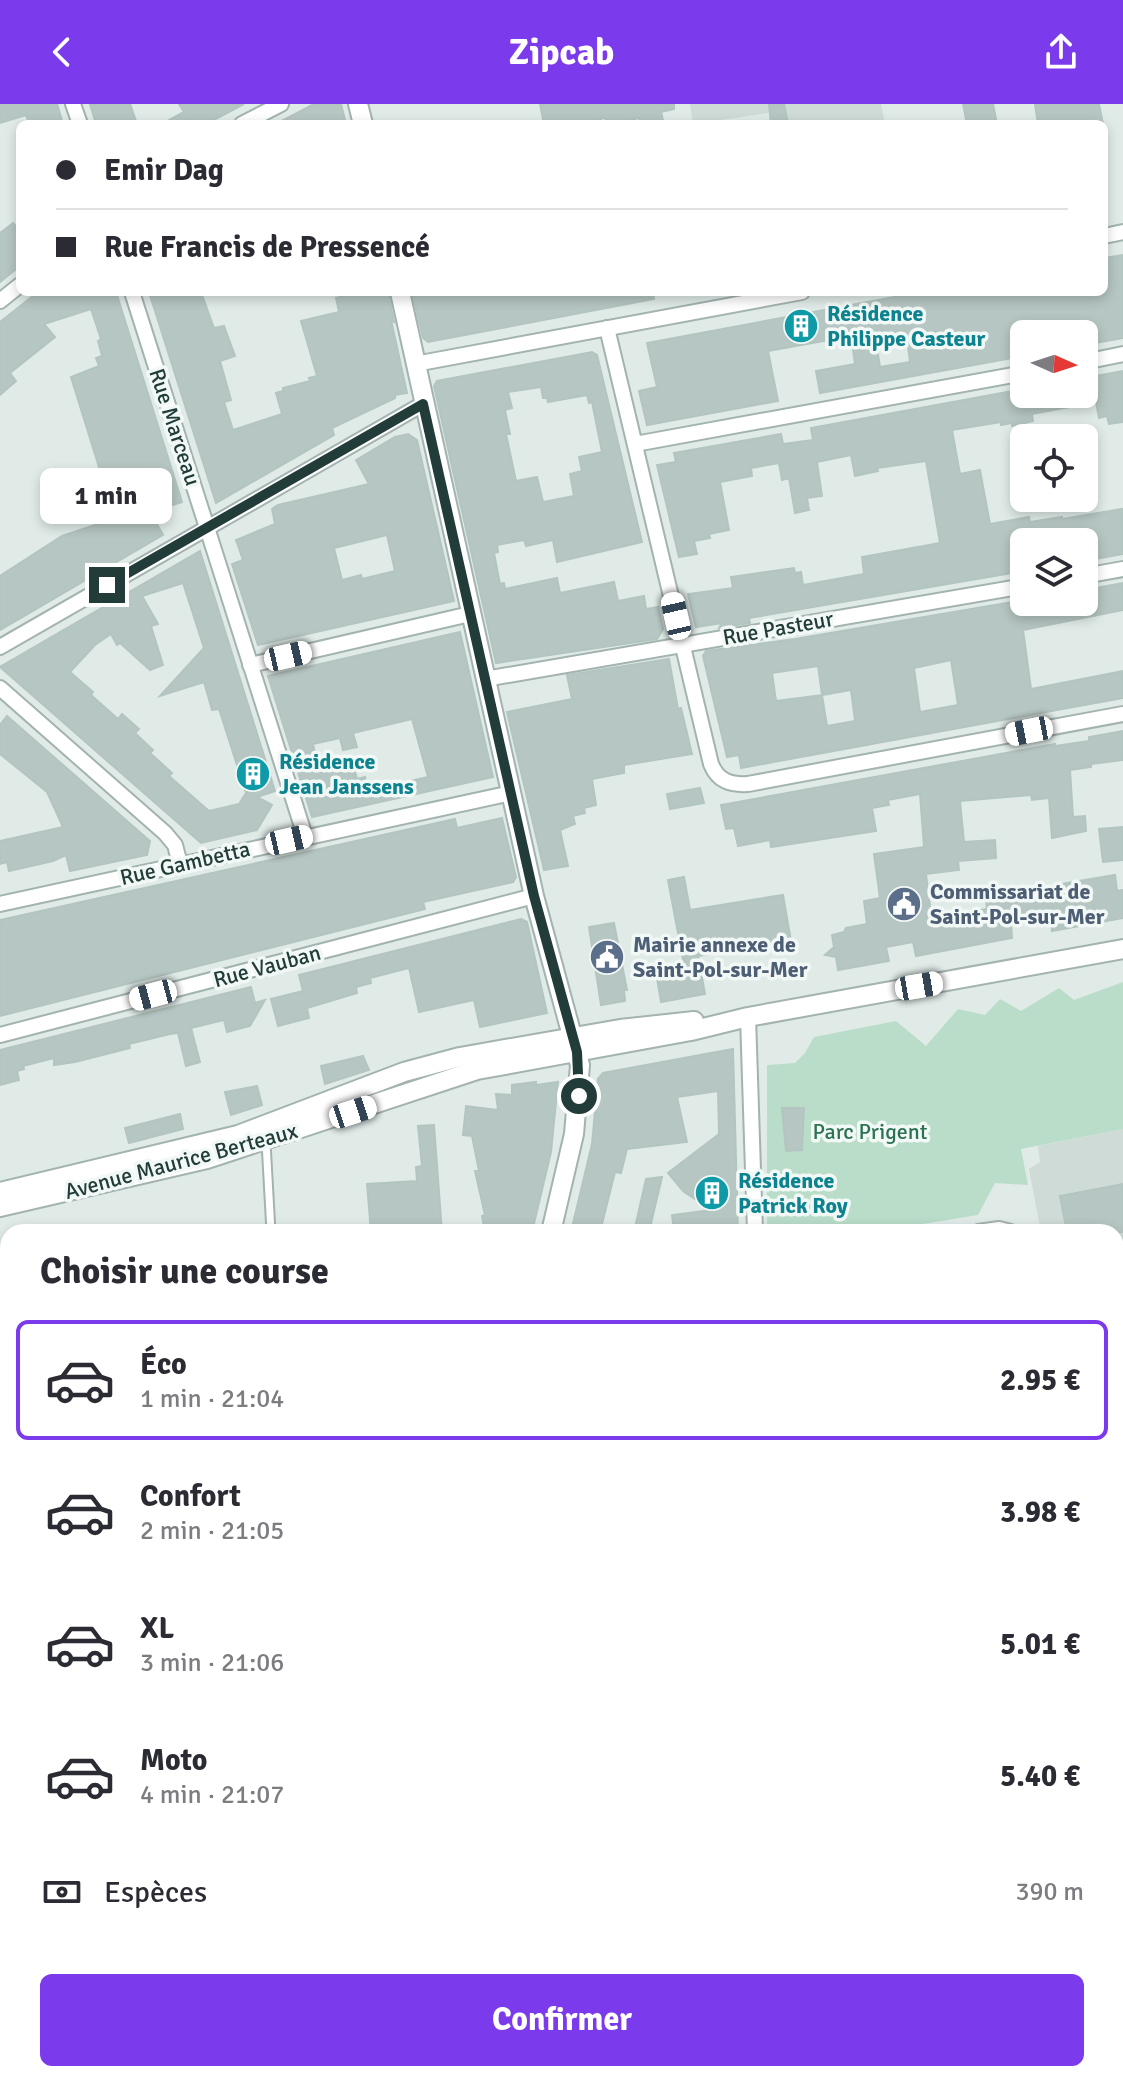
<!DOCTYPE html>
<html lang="fr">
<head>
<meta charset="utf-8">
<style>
	:root { --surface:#fff; --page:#f7f7f7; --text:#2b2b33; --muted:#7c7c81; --line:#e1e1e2; --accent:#7c3aed }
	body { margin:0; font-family:Signika,sans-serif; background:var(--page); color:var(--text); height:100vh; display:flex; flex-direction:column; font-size:30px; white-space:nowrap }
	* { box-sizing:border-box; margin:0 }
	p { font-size:26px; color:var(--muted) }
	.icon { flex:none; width:44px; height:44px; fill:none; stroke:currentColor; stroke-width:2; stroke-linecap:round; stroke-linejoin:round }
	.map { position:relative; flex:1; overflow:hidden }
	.drawer { position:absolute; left:0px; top:1120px; width:1124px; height:858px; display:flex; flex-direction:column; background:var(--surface); border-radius:24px 24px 0 0; box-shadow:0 4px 12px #0003 }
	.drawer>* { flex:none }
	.banner { position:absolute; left:16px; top:16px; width:1092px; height:176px; border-radius:12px; box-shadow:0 4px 12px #0003; display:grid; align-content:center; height:176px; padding:0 40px; background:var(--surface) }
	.needle { width:52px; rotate:93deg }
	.buttons { position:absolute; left:1010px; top:216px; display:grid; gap:16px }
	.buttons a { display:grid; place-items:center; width:88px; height:88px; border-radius:12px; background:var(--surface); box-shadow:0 4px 12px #0003; font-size:40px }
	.end { position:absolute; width:36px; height:36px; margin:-18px; border:10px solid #213c39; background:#fff; box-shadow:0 0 0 4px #fff }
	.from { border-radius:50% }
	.bubble { position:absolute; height:56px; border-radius:12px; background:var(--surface); box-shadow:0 4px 12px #0003; font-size:26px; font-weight:800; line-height:56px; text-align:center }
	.car { position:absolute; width:24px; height:48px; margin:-24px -12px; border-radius:10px; box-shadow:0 0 6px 2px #0007; background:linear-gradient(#fff 24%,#345 0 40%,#fff 0 76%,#345 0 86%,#fff 0) }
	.banner b { display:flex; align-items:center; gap:28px; height:76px; font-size:30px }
	.banner b+b { border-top:2px solid var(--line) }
	.banner i { width:20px; height:20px; background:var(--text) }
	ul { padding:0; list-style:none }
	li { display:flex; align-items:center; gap:24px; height:120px; margin:0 16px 12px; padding:0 24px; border:4px solid transparent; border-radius:12px }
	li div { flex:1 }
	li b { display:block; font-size:30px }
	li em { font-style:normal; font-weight:800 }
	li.active { border-color:var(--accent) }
	li>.icon { width:72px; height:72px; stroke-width:1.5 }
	h2 { padding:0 40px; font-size:36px; line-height:96px }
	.pay { display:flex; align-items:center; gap:20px; height:88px; padding:0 40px; font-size:30px }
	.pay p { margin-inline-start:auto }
	.action { display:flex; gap:16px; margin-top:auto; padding:16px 40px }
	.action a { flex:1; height:92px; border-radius:12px; background:var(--accent); color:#fff; font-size:32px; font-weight:800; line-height:92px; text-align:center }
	header { display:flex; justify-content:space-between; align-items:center; height:104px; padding:0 40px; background:var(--accent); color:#fff; font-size:36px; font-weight:800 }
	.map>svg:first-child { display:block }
	.built { fill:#cedbd7 }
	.green { fill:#b9ddc9 }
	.building { fill:#b6c6c2; stroke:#b3c5c0; stroke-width:2; fill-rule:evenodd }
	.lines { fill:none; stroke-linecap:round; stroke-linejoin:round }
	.service-casing { stroke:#a3b3b0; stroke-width:11 }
	.minor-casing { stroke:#a3b3b0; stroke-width:18 }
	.tertiary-casing { stroke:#a3b3b0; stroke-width:22 }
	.service { stroke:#fff; stroke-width:7 }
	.minor { stroke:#fff; stroke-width:14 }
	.tertiary { stroke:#fff; stroke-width:18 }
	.route { stroke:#213c39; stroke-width:10 }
	.labels { text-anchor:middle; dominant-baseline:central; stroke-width:7; stroke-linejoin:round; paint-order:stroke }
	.culture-label { font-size:22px; font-weight:bold; fill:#0d838f; stroke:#f1f8f5; text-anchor:start }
	.street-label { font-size:22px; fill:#213c39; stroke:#f1f8f5 }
	.service-label { font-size:22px; font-weight:bold; fill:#4e5e75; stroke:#f1f8f5; text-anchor:start }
	.park-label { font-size:22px; fill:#2b7353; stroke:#f1f8f5 }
</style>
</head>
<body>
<header><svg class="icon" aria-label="back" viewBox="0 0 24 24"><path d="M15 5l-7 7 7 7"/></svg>Zipcab<svg class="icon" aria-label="share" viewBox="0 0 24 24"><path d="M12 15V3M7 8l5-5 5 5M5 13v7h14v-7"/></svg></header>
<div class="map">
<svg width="1123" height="1977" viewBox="0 0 1123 1977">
	<rect width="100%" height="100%" fill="#e0ebe8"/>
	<g class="built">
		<polygon points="690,0 881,0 885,20 771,20 769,9 693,20"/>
		<polygon points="1123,1025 1123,1385 1116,1386 1116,1128 1041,1128 1029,1065 1040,1058 1038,1042"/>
		<polygon points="1123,1535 1123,1676 1116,1677 1116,1537"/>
		<polygon points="0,1755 8,1755 8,1970 432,1970 434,1977 0,1977"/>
	</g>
	<polygon class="green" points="1123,878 1123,1025 1021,1045 1028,1081 995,1079 978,1111 873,1128 773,1128 767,1120 767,961 795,959 805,949 814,933 896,917 926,942 958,905 985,911 1000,895 1021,907 1059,884 1074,896"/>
	<g class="building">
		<polygon points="0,0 57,0 63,20 29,20 26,11 0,19"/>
		<polygon points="90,0 130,0 137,20 96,20"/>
		<polygon points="179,0 244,0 206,20 162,20 184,8"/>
		<polygon points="314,0 341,0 346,20 276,20"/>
		<polygon points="540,0 674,0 674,5 661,8 664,20 641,20 639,14 622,18 610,18 604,14 582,20 544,20"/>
		<polygon points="769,0 784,0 788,20 771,20"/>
		<polygon points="963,0 993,0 997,20 967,20"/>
		<polygon points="1035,0 1099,0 1103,20 1038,20"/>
		<polygon points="13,119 20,127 20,162 0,178 0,129"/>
		<path d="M 1123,151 L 1123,234 L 1084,241 L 1084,230 L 1024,230 L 1024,252 L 820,289 L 816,267 L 855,260 L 851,232 L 768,247 L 778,297 L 647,321 L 639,287 L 657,283 L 647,239 L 921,188 L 1104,188 L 1104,154 ZM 906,227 L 910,258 L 880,263 L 875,232 Z"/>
		<polygon points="38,188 116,188 182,398 150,408 163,431 0,526 0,472 62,432 98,420 93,410 111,402 71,273 99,262 96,254 102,252 98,237 101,235 91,205 44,220 55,233 10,269 16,277 0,291 0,218"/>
		<polygon points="149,188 201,188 214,224 224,222 235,252 220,257 231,296 224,298 233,326 282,310 276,289 283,287 283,284 310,277 309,274 317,272 301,217 339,208 336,194 343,192 342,188 388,188 394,218 391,216 407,289 395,291 395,294 332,324 334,331 216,399"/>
		<polygon points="412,188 653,188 654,195 428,238 423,234"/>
		<path d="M 592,248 L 597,251 L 642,438 L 557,458 L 553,436 L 526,442 L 524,436 L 497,441 L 498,448 L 494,449 L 500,480 L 504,479 L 505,485 L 557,474 L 560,489 L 614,478 L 618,497 L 644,492 L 646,505 L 658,503 L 663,525 L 657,535 L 496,559 L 434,282 L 437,277 ZM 541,283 L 543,294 L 547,294 L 548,298 L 587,291 L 589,299 L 592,298 L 602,348 L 579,353 L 582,367 L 570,370 L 574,392 L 543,398 L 537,373 L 516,377 L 506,330 L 510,330 L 505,306 L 512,304 L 508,288 Z"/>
		<polygon points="1123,267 1123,318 1109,320 1107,312 1099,314 1096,298 1032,310 1033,317 1012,322 1012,319 1001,321 1001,318 952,326 960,370 980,366 990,420 1029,413 1030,418 1062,413 1062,415 1122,405 1123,450 1084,457 1084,438 1024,438 1024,467 749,514 750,519 719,524 722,519 696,523 688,490 733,484 731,473 794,464 795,469 801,468 803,481 864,470 862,453 940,439 926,357 877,364 878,367 855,372 851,351 817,358 822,392 807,394 809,406 795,409 789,374 782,376 779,359 751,364 752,372 720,378 729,426 709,430 710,434 694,437 697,450 679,453 657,361 676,358 674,349 781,330 783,340 813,336 811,324 1024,285 1024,290 1084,290 1084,274"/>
		<path d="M 408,330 L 417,336 L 454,497 L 258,541 L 232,460 L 243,456 L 236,436 L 275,420 L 272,405 L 278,401 L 369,380 L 356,356 L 395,333 ZM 387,431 L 395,467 L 362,475 L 361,471 L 342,476 L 334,444 Z"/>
		<path d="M 200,447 L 275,687 L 257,693 L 272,701 L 257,726 L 201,739 L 0,563 ZM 183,479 L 204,544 L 160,592 L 204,578 L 212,606 L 219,605 L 246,689 L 239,700 L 209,707 L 169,672 L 172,669 L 150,649 L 153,646 L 135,629 L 139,625 L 122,610 L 118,615 L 91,591 L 93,588 L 70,568 L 95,541 L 111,530 L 117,541 L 120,539 L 150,566 L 163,561 L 151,522 L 158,520 L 142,492 Z"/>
		<path d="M 1123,479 L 1123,506 L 1023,526 L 1031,585 L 1123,567 L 1123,594 L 741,664 L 739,651 L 727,653 L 703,552 L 706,547 L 795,535 L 1024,496 L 1024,498 L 1084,498 L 1084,486 ZM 951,556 L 958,601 L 920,608 L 914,564 ZM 818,562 L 822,591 L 851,586 L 855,617 L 827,622 L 822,591 L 776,597 L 772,569 Z"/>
		<path d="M 460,528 L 493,673 L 312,713 L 268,572 ZM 412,615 L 428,673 L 393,681 L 392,678 L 368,683 L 365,673 L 357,675 L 353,660 L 319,668 L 313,640 L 340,634 L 343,646 L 357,643 L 353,629 Z"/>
		<polygon points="669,555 678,605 681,604 692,650 624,661 624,669 592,675 596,701 584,704 585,709 573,712 575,720 560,726 568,762 544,766 507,608 572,595 567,571"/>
		<polygon points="7,612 150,737 147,751 70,767 66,751 53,757 9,767 7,758 0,760 0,737 63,723 47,688 0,650 0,621"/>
		<polygon points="1123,627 1123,656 1091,660 1091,663 1070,666 1073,713 1085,712 1086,727 1052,734 1049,694 1032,696 1031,691 960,697 964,738 995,736 996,754 958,757 959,766 926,770 931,810 937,809 938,813 987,805 986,795 1063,788 1061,780 1115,771 1117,787 1123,786 1123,814 1052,827 1051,813 1020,816 1020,819 1011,819 1012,834 916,852 913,838 886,843 889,857 838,866 836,853 825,851 834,843 832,831 844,828 846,824 867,820 864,797 880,794 874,750 924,743 920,690 888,696 889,701 872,704 876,727 771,743 770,736 738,742 734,724 726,725 721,701 1055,640 1055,642 1089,637 1089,633"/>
		<polygon points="700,684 704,699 670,705 667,690"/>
		<polygon points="502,714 516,773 513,778 423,798 425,805 0,912 0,816 455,715 457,724"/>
		<polygon points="1123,723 1123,756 1103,758 1099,725"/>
		<polygon points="684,773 690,806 783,791 791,837 698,852 705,890 661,898 657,874 675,871 674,868 685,866 668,776"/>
		<polygon points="521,815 527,818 547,909 480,923 474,896 419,908 409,864 370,874 371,879 356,883 357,889 307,904 309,914 278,922 271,895 303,887 299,871"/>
		<polygon points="614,819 627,886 624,886 625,897 601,901 589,823"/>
		<polygon points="251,883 255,899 265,896 250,922 227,928 224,916 191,924 200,958 186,962 178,929 170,930 129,940 130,944 75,958 54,961 54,954 23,962 24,965 17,967 19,976 0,981 0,946"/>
		<polygon points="733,945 738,1128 674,1128 672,1111 711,1106 683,1087 668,1069 719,1030 718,987 677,993 687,1038 627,1045 621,1069 615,1068 600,1128 571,1128 592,1040 598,975 603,969"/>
		<polygon points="363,952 369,966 325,980 321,962"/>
		<polygon points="536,978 536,981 558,978 551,1048 532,1128 485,1128 482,1112 485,1111 475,1067 479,1067 472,1032 463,1031 466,1002 498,1006 496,990 512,991 512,981"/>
		<polygon points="257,982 262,1001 231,1011 225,988"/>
		<polygon points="782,1004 804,1004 802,1046 786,1047"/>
		<polygon points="180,1010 183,1025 129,1039 125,1024"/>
		<polygon points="434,1021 442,1128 371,1128 367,1080 417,1077 416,1063 422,1062 418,1022"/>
		<polygon points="662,1073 649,1128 634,1128 646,1075"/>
		<polygon points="1123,1080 1123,1128 1067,1128 1060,1092"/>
	</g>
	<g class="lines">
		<g class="service-casing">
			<g id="service">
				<polyline points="266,1038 271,1128"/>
				<polyline points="0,1161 8,1160"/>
				<polyline points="777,1977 780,1970"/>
			</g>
		</g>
		<g class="minor-casing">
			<g id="minor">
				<polyline points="73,0 80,20"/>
				<polyline points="242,20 281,0"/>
				<polyline points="1104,132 1123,128"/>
				<polyline points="132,188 305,732"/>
				<polyline points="0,197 20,181"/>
				<path d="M 607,224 L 711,660 C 718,677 730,681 748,680 L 1123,610"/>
				<polyline points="1084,258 1123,250"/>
				<polyline points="415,260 802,188"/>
				<polyline points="635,340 1024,269"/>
				<polyline points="1084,472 1123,465"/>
				<polyline points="0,543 423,300"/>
				<polyline points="250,561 470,510"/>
				<polyline points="485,575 1024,482"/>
				<polyline points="0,584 165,729 175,741 180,760"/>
				<polyline points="0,800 511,689"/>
				<polyline points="748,913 755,1128"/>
				<polyline points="0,931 534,792"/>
				<polyline points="978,1128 999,1125 1011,1128"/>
				<polyline points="1116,1400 1123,1399"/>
				<polyline points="0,1494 8,1493"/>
				<polyline points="0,1588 8,1588"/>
				<polyline points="1116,1688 1123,1688"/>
				<polyline points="877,1970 877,1977"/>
			</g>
		</g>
		<g class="tertiary-casing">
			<g id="tertiary">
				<polyline points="358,0 363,20"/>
				<polyline points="400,188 534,792 580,961 574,1030 551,1128"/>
				<polyline points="0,1088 238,1031 404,968 460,953 620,925 694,917"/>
				<polyline points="0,1103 207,1055 477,966 691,927 748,913 1123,845"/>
				<polyline points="570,1970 570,1977"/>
			</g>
		</g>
		<use href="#service" class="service"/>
		<use href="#minor" class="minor"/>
		<use href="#tertiary" class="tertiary"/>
	</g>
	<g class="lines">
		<polyline class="route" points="107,481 423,300 534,792 577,948 579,992"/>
	</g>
	<defs>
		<g id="building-disc" transform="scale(1.8)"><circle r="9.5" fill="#0f9aa8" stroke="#f1f8f5"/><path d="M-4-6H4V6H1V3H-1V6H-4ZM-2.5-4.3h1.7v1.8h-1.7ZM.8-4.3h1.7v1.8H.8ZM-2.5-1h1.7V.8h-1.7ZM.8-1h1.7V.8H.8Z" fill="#fff"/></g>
		<g id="civic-disc" transform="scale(1.8)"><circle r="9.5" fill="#5c6f8a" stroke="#f1f8f5"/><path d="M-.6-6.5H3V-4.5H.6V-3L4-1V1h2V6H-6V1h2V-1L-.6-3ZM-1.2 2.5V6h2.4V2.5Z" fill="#fff"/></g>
	</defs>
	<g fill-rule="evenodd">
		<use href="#building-disc" x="801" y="222"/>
		<use href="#building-disc" x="253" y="670"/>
		<use href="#civic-disc" x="904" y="800"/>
		<use href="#civic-disc" x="607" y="853"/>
		<use href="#building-disc" x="712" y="1089"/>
	</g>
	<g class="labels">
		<g class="culture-label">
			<text x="827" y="209">Résidence<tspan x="827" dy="25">Philippe Casteur</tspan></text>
			<text x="279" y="657">Résidence<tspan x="279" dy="25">Jean Janssens</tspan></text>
			<text x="738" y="1076">Résidence<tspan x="738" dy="25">Patrick Roy</tspan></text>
		</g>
		<g class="street-label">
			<text transform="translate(175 323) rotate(72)">Rue Marceau</text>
			<text transform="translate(778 524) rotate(-10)">Rue Pasteur</text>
			<text transform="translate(185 759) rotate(-13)">Rue Gambetta</text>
			<text transform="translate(267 862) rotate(-15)">Rue Vauban</text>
			<text transform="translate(181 1057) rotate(-15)">Avenue Maurice Berteaux</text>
		</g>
		<g class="service-label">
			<text x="930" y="787">Commissariat de<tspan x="930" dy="25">Saint-Pol-sur-Mer</tspan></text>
			<text x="633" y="840">Mairie annexe de<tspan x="633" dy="25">Saint-Pol-sur-Mer</tspan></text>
		</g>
		<g class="park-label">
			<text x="870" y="1027">Parc Prigent</text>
		</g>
	</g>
</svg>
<div class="buttons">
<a><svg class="needle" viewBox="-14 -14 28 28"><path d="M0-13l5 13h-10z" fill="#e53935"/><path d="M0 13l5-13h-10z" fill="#7c7c81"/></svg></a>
<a><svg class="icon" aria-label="locate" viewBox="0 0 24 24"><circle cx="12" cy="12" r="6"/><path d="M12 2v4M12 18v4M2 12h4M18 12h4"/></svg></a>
<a><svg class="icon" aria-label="layers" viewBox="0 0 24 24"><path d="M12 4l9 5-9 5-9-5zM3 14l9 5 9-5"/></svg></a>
</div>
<i class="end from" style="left:579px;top:992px"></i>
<i class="end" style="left:107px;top:481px"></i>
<div class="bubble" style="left:40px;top:364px;width:132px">1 min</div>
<i class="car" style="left:676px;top:512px;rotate:347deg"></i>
<i class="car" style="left:288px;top:552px;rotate:77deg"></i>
<i class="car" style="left:1029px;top:627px;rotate:259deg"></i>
<i class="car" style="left:289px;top:736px;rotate:77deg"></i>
<i class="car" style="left:919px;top:882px;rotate:80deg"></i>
<i class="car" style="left:153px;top:891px;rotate:255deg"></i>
<i class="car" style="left:353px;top:1008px;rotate:72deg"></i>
<div class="banner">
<b><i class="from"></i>Emir Dag</b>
<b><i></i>Rue Francis de Pressencé</b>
</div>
<section class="drawer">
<h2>Choisir une course</h2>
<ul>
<li class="active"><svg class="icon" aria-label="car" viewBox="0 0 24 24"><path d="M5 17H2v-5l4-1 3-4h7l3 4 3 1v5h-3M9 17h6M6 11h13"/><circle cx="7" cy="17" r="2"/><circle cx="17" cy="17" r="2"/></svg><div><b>Éco</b><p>1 min · 21:04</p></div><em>2.95 €</em></li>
<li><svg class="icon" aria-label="car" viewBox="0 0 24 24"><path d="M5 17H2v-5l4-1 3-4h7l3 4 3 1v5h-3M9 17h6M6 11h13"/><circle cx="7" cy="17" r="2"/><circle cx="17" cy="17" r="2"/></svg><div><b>Confort</b><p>2 min · 21:05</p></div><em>3.98 €</em></li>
<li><svg class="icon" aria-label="car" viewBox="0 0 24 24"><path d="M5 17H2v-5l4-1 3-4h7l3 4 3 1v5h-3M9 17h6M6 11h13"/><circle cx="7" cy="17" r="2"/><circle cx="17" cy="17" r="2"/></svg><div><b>XL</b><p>3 min · 21:06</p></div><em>5.01 €</em></li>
<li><svg class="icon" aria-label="car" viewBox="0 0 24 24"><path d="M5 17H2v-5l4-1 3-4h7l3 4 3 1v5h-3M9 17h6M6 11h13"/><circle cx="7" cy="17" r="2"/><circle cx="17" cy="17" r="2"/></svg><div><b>Moto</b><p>4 min · 21:07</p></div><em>5.40 €</em></li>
</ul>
<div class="pay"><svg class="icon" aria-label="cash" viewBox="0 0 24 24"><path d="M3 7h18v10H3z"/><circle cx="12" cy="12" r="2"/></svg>Espèces<p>390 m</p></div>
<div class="action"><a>Confirmer</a></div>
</section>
</div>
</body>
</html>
